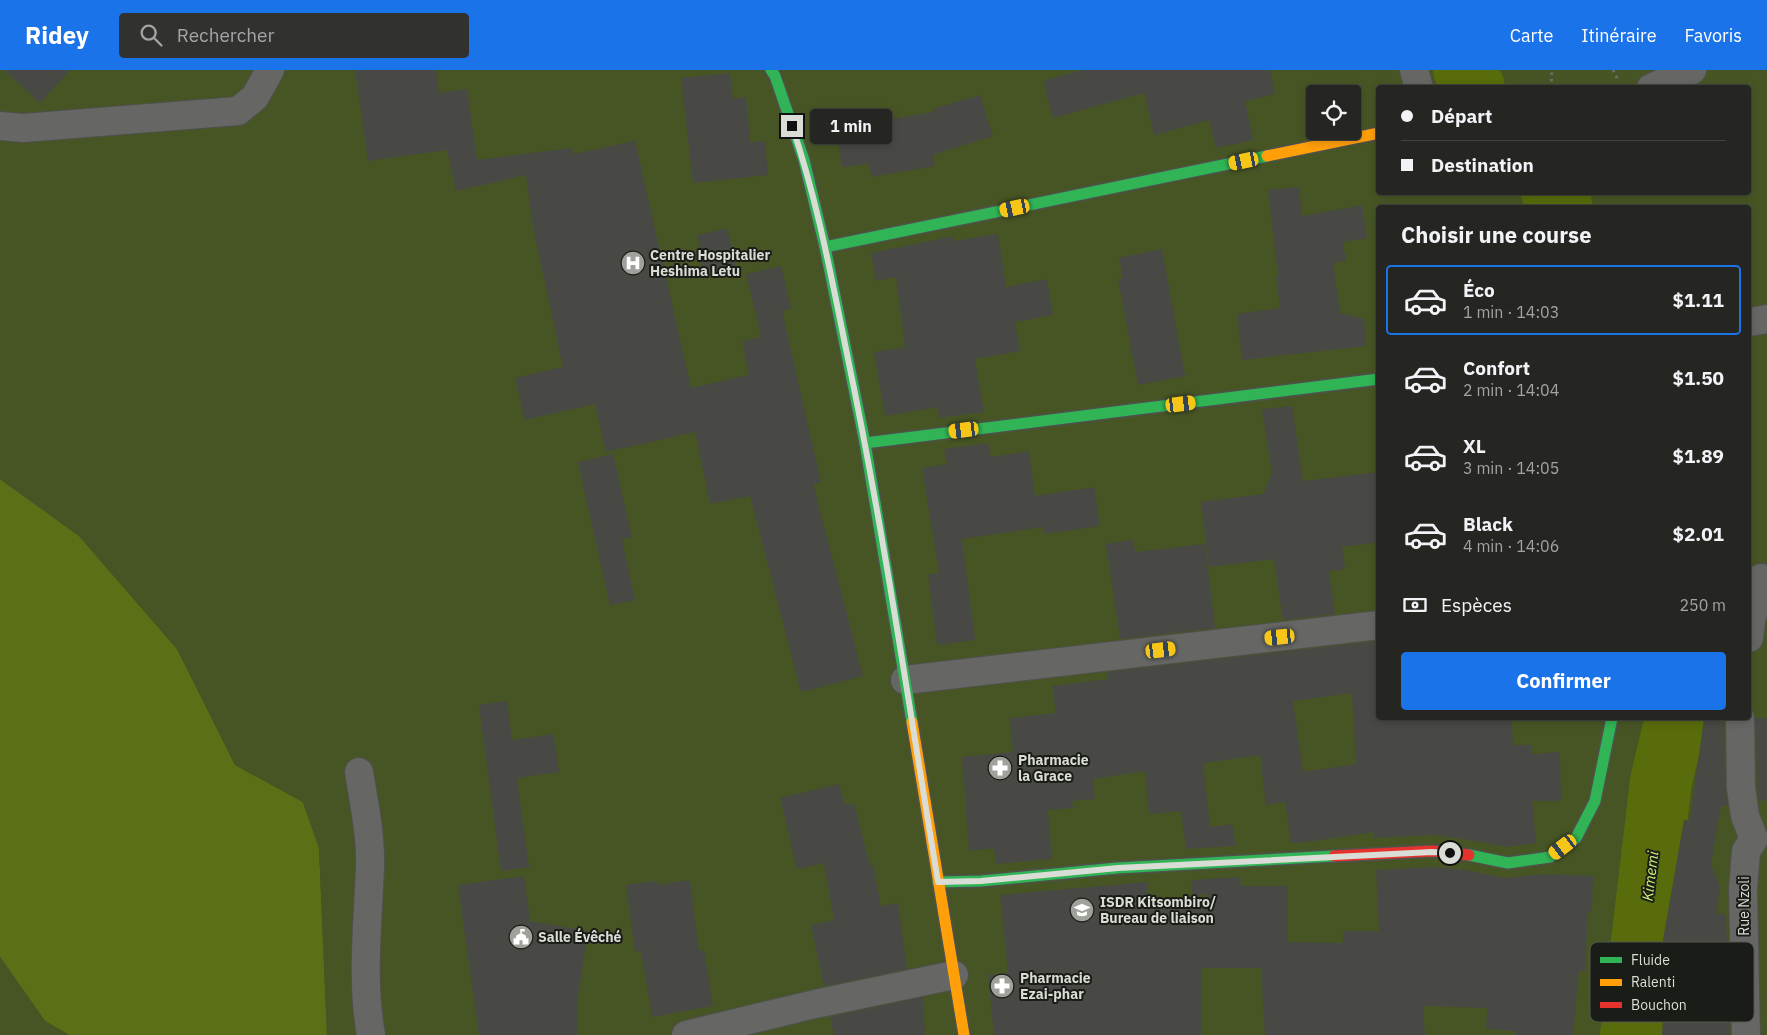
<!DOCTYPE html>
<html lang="fr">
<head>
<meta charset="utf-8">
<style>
	:root { --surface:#252622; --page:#31322f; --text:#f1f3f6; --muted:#a3a5a5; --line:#424340; --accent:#1a73e8 }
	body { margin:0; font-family:"IBM Plex Sans",sans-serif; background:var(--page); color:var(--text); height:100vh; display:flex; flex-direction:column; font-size:19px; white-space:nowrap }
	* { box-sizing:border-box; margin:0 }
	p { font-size:16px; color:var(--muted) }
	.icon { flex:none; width:28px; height:28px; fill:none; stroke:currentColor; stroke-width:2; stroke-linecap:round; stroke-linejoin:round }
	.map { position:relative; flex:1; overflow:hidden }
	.drawer { position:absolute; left:1376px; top:135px; width:375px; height:515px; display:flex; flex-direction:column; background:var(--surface); border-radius:5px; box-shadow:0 2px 8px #0003,0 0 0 1px var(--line) }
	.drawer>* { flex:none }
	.guide { position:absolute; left:1376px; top:15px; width:375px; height:110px; border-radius:5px; box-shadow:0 2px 8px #0003,0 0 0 1px var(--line); display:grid; align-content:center; height:110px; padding:0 25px; background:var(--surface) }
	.buttons { position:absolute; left:1306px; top:15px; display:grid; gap:10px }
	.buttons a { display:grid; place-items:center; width:55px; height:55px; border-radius:5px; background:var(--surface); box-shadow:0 2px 8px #0003,0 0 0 1px var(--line); font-size:25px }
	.end { position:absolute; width:22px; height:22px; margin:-11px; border:6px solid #dadcd6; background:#111; box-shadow:0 0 0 2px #111 }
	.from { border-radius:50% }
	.bubble { position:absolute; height:35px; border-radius:5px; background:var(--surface); box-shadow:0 2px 8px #0003,0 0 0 1px var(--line); font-size:16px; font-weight:800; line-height:35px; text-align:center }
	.car { position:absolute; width:15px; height:30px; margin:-15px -8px; border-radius:6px; box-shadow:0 0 4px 1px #0007; background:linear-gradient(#f5c518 24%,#345 0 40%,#f5c518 0 76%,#345 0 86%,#f5c518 0) }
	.guide b { display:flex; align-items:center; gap:18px; height:48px; font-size:19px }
	.guide b+b { border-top:1px solid var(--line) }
	.guide i { width:12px; height:12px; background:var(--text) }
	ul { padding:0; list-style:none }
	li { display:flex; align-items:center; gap:15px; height:70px; margin:0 10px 8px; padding:0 15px; border:2px solid transparent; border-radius:5px }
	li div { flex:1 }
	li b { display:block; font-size:19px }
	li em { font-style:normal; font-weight:800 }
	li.active { border-color:var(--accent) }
	li>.icon { width:45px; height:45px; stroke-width:1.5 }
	h2 { padding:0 25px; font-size:22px; line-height:60px }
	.pay { display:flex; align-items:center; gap:12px; height:55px; padding:0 25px; font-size:19px }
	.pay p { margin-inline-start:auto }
	.primary-button { display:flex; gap:10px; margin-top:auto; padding:10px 25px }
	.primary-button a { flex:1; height:58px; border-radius:5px; background:var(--accent); color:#fff; font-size:20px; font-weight:800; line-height:58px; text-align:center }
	header { display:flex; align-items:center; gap:30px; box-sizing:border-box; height:70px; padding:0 25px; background:var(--accent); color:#fff }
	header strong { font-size:24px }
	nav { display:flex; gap:28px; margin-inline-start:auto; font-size:18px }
	.search { width:350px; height:45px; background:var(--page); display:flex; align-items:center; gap:12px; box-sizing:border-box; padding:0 18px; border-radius:5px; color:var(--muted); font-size:19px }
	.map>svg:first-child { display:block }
	.green { fill:#475525; fill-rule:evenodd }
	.forest { fill:#5b6f17 }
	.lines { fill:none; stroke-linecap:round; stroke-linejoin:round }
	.river { stroke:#586c0b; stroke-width:62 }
	.building { fill:#484945; fill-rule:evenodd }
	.street-casing { stroke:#4f514c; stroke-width:30 }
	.fast-casing { stroke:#4f514c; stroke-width:14 }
	.slow-casing { stroke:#4f514c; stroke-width:14 }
	.jam-casing { stroke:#4f514c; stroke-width:14 }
	.path { stroke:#6d6e6c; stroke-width:3; stroke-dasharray:2.5 4; stroke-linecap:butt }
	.street { stroke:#666664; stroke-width:28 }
	.fast { stroke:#30b455; stroke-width:11 }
	.slow { stroke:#ff9f0a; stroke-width:11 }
	.jam { stroke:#e5322d; stroke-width:11 }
	.route { stroke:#dadcd6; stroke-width:6 }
	.labels { text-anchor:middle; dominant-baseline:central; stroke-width:4; stroke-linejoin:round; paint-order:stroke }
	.poi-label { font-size:14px; font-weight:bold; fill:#dadcd6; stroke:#1a1c17; text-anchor:start }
	.street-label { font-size:14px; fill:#dadcd6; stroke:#1a1c17 }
	.water-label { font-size:15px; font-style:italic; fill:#cef077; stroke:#1a1c17 }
	.key { fill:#1a1c17; stroke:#545650; stroke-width:1 }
	.key-label { font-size:14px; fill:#dadcd6 }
</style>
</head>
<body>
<header>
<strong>Ridey</strong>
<div class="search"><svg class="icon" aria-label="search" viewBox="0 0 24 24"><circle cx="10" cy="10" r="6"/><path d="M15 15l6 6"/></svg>Rechercher</div>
<nav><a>Carte</a><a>Itinéraire</a><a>Favoris</a></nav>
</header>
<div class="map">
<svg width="1767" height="965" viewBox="0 0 1767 965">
	<rect width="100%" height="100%" fill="#31332d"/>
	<g class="green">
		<path d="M 0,0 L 1767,0 L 1767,965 L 327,965 L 319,778 L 303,732 L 235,695 L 177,579 L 79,466 L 0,409 ZM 1379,18 L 1749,18 L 1749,122 L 1379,122 ZM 1315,24 L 1352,24 L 1352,61 L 1315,61 ZM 1379,138 L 1749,138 L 1749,648 L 1379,648 Z"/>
		<polygon points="0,887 45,951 69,965 0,965"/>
	</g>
	<polygon class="forest" points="0,409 79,466 177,579 235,695 303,732 319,778 327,965 69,965 45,951 0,887"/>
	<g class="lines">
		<g class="river">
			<polyline points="1464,0 1474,18"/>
			<polyline points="1552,122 1562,138"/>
			<polyline points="1631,965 1661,711 1676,648"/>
		</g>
	</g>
	<g class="building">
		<polygon points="4,0 70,0 40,33"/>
		<polygon points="355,0 436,0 439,23 467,19 477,90 572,78 573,84 635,71 691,318 749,305 742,271 761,267 746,204 781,196 791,239 782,241 821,412 813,414 863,606 801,622 750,426 710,434 695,362 606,382 595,334 525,350 515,308 563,297 533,157 526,105 456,121 447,80 368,91"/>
		<polygon points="1082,0 1270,0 1275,24 1245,31 1253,70 1216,78 1209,50 1154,65 1144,23 1053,48 1043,11"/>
		<polygon points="730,3 733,29 746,27 750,72 765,71 768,105 693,113 681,8"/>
		<polygon points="980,25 993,66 933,85 935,96 872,107 869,94 842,97 836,59 933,42 933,39"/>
		<polygon points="1299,117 1302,146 1362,135 1367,168 1343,172 1346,191 1333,193 1340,243 1364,249 1366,276 1242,290 1237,244 1280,238 1276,207 1278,206 1268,120"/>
		<polygon points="727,158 736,197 702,205 698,165"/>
		<polygon points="998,164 1006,217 1047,209 1053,245 1015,252 1020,281 975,289 984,342 939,348 938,337 885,346 874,282 905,277 896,207 876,211 871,183 954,166 954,171"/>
		<polygon points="1162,179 1185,306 1138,315 1118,209 1123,208 1119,188"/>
		<polygon points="1292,336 1303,411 1379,402 1379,472 1342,477 1345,499 1329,501 1335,544 1283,550 1274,489 1209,497 1201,432 1263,424 1272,403 1262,339"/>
		<polygon points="988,373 991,387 1029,381 1035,426 1094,417 1100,456 1044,464 1043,457 962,469 975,570 937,575 928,504 939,503 922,398 947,394 944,379"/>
		<polygon points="613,384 632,467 622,469 635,530 610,535 578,392"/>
		<polygon points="1133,470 1135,482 1205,474 1215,558 1120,569 1106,474"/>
		<path d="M 1379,571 L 1379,648 L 1512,648 L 1513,675 L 1532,675 L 1532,684 L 1560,682 L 1561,731 L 1532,731 L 1536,773 L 1508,777 L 1470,770 L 1434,765 L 1374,768 L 1374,762 L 1307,772 L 1291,773 L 1285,732 L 1266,735 L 1260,685 L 1203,693 L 1210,757 L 1232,754 L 1236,776 L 1186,779 L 1181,741 L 1149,744 L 1145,701 L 1093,709 L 1095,729 L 1072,731 L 1073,738 L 1048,740 L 1052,789 L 996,794 L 994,778 L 969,781 L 962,687 L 1013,682 L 1010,648 L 1056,643 L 1052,616 L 1108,609 L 1107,602 ZM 1352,623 L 1356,694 L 1303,702 L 1293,631 Z"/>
		<polygon points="507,631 512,670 554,664 559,702 517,708 529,797 501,801 479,635"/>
		<polygon points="1704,648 1724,648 1725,718 1728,735 1721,736 1711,794 1720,817 1716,844 1726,844 1730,965 1662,965 1664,929 1661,881 1684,750 1690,751"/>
		<polygon points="1756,648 1767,648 1767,730 1759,731 1757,717"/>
		<polygon points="839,714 845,735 854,734 870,796 873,795 881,836 898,833 907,899 824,916 811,855 834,850 824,793 797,799 780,728"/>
		<polygon points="1432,797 1465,800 1505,808 1543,804 1593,806 1592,842 1588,842 1585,901 1579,900 1573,965 1516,965 1516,961 1486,959 1487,938 1423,936 1425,965 1265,965 1261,898 1202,898 1202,965 994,965 988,905 1008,903 1000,825 1147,812 1148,839 1208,839 1208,824 1193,826 1191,810 1240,807 1241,816 1288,816 1288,872 1343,873 1343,861 1379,861 1376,800"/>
		<polygon points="524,806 530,851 588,861 578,926 578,965 479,965 458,815"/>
		<polygon points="690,810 699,881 704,880 713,936 652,947 641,881 635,882 626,815 657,811 657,815"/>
		<polygon points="923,927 925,965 834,965 830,947"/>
	</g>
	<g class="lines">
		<g class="street-casing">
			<g id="street">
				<polyline points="1414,0 1419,18"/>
				<polyline points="1651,18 1692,0"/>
				<polyline points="0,56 23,58 238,41 255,27 270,0"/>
				<polyline points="1749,252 1767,249"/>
				<polyline points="1749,568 1751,552 1761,508"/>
				<polyline points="905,610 1379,555"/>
				<polyline points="1740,648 1741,718 1745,746 1754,769"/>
				<path d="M 359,702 C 364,733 371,765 370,797 C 368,852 361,910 371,965"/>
				<polyline points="686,965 815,934 954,905"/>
				<polyline points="1746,965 1743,819 1746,781 1754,769"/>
			</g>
		</g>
		<g class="fast-casing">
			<g id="fast">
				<polyline points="771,0 775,6 804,90 825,177 865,373 912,652"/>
				<polyline points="825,177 1267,86"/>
				<polyline points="865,373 1379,309"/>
				<polyline points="1469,785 1508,793 1550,787 1576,768 1595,731 1612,648"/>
				<polyline points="938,812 981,811 1117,798 1334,786"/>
			</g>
		</g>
		<g class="slow-casing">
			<g id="slow">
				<polyline points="1267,86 1379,63"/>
				<polyline points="912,652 964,965"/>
			</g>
		</g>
		<g class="jam-casing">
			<polyline id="jam" points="1334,786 1432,781 1469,785"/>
		</g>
		<g class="path">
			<polyline points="1613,0 1619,12"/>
			<polyline points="1551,18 1552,0"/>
		</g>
		<use href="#street" class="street"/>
		<use href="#fast" class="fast"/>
		<use href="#slow" class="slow"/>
		<use href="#jam" class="jam"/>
	</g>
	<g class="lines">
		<path class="route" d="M 792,56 C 818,132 832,211 848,289 C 884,462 909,637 938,812 L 981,811 L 1118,798 L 1432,782 L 1450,783"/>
	</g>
	<defs>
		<g id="hospital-disc" transform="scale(1.25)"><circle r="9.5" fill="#9fa19b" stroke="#1a1c17"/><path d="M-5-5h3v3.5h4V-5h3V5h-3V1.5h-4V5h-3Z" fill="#fff"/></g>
		<g id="pharmacy-disc" transform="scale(1.25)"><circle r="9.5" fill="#9fa19b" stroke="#1a1c17"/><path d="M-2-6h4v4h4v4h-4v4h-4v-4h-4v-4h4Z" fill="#fff"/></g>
		<g id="university-disc" transform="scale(1.25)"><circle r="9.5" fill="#9fa19b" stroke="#1a1c17"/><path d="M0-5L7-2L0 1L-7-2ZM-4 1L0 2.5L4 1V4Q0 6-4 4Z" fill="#fff"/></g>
		<g id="civic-disc" transform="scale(1.25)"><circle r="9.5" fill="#9fa19b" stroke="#1a1c17"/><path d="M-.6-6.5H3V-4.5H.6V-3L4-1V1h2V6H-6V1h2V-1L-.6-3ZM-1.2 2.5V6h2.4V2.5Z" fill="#fff"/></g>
	</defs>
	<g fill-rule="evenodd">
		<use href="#hospital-disc" x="633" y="193"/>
		<use href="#pharmacy-disc" x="1000" y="698"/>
		<use href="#university-disc" x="1082" y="840"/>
		<use href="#civic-disc" x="521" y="867"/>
		<use href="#pharmacy-disc" x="1002" y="916"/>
	</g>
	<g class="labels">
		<g class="poi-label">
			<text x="650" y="185">Centre Hospitalier<tspan x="650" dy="16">Heshima Letu</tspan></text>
			<text x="1018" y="690">Pharmacie<tspan x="1018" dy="16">la Grace</tspan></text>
			<text x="1100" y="832">ISDR Kitsombiro/<tspan x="1100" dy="16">Bureau de liaison</tspan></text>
			<text x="538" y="867">Salle Évêché</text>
			<text x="1020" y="908">Pharmacie<tspan x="1020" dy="16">Ezai-phar</tspan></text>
		</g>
		<g class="street-label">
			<text transform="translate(1744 836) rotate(-90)">Rue Nzoli</text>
		</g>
		<g class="water-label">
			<text transform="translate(1650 806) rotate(-83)">Kimemi</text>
		</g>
	</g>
	<rect x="1590" y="872" width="164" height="80" rx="8" class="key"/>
	<rect x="1600" y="887" width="22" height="6" fill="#30b455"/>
	<rect x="1600" y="909" width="22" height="7" fill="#ff9f0a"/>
	<rect x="1600" y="932" width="22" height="6" fill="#e5322d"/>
	<g class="key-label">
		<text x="1631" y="895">Fluide</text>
		<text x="1631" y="917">Ralenti</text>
		<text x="1631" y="940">Bouchon</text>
	</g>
</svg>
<div class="buttons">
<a><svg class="icon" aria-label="locate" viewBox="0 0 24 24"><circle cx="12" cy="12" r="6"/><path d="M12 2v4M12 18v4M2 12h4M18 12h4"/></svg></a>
</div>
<i class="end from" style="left:1450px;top:783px"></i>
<i class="end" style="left:792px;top:56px"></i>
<div class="bubble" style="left:810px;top:39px;width:82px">1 min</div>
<i class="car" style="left:1244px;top:91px;rotate:258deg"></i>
<i class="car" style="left:1015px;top:138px;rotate:258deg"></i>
<i class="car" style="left:1181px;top:334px;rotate:83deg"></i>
<i class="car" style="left:964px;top:360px;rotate:263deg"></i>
<i class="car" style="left:1280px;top:567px;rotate:264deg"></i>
<i class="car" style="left:1161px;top:580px;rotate:83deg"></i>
<i class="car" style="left:1563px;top:777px;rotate:233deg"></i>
<div class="guide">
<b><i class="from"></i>Départ</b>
<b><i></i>Destination</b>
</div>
<section class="drawer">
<h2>Choisir une course</h2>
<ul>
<li class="active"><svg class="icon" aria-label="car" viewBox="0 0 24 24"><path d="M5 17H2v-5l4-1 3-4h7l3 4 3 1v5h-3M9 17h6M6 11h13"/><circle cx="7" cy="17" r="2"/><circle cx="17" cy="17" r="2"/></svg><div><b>Éco</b><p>1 min · 14:03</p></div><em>$1.11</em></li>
<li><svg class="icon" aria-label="car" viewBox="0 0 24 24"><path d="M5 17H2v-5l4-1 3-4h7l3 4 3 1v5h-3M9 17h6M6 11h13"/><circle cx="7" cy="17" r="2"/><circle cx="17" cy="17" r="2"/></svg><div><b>Confort</b><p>2 min · 14:04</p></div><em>$1.50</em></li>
<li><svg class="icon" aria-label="car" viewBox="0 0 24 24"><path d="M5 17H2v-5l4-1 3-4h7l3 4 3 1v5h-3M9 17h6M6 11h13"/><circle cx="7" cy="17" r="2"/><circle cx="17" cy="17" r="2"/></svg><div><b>XL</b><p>3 min · 14:05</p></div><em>$1.89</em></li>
<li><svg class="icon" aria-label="car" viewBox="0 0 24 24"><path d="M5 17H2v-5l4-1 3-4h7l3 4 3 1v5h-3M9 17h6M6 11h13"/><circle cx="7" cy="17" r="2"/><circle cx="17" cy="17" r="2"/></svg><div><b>Black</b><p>4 min · 14:06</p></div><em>$2.01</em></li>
</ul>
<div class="pay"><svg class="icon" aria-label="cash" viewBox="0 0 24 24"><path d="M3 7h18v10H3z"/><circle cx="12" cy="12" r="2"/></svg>Espèces<p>250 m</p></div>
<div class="primary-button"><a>Confirmer</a></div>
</section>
</div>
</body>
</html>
